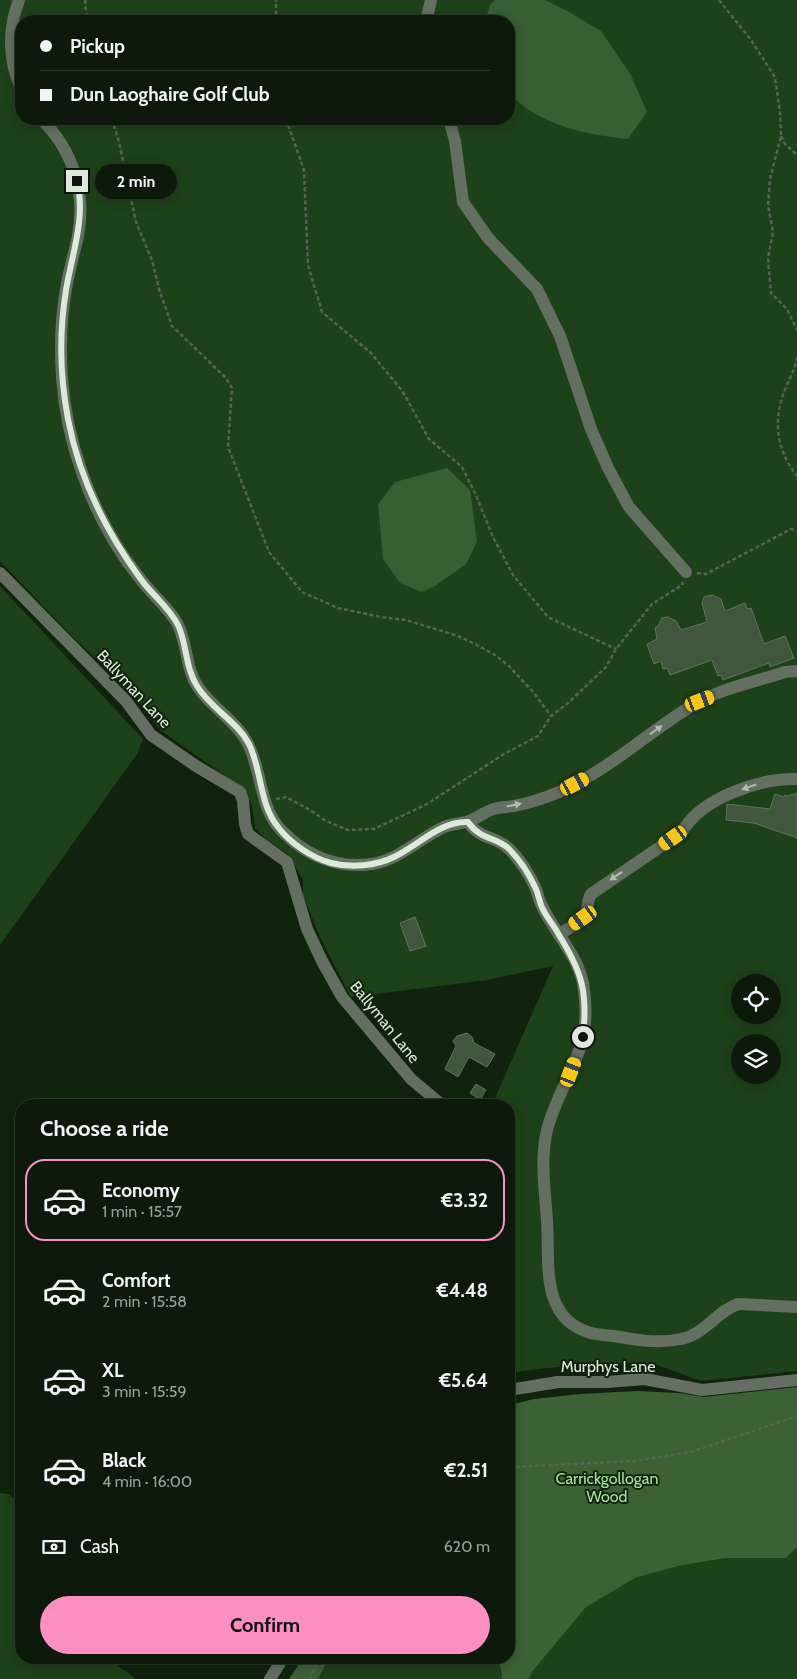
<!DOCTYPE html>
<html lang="en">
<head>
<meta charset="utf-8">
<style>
	:root { --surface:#0d1a0b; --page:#1b2719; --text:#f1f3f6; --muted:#9aa19d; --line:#2d382c; --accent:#fc8fc2 }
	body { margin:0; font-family:Cabin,sans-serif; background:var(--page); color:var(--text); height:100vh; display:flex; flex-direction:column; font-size:19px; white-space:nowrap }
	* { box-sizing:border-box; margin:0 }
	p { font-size:16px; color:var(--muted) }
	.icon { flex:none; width:28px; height:28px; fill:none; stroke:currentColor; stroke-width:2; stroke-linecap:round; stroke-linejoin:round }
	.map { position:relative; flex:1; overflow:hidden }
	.side { position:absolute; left:15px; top:1099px; width:500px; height:565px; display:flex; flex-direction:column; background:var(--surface); border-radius:20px; box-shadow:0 2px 12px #0003,0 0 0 1px var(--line) }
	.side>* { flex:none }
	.guide { position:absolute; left:15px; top:15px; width:500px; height:110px; border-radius:20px; box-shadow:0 2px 12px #0003,0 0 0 1px var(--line); display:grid; align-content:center; height:110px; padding:0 25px; background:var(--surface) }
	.controls { position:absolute; left:731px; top:974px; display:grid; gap:10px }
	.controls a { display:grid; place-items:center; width:50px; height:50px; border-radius:50%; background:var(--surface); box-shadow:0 2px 12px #0003,0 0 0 1px var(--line); font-size:25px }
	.end { position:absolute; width:22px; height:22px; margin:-11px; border:6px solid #dde9db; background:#111; box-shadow:0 0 0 2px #111 }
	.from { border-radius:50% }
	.bubble { position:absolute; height:35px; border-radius:18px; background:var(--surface); box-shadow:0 2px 12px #0003,0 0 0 1px var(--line); font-size:16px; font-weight:700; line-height:35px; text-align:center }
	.car { position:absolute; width:15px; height:30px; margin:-15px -8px; border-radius:6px; box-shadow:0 0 4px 1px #0007; background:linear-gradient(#f5c518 24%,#345 0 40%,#f5c518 0 76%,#345 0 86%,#f5c518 0) }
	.guide b { display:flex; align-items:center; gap:18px; height:48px; font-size:19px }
	.guide b+b { border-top:1px solid var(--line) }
	.guide i { width:12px; height:12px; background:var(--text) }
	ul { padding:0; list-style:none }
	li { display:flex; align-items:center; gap:15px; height:82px; margin:0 10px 8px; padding:0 15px; border:2px solid transparent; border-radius:20px }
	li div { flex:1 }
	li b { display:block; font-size:19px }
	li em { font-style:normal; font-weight:700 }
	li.active { border-color:var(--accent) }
	li>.icon { width:45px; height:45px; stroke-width:1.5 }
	h2 { padding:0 25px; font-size:22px; line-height:60px }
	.pay { display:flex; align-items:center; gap:12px; height:55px; padding:0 25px; font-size:19px }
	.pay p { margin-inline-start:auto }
	.button { display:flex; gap:10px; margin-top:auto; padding:10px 25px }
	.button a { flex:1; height:58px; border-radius:30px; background:var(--accent); color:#111; font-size:20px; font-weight:700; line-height:58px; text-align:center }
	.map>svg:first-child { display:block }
	.green { fill:#1d4118; fill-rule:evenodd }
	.forest { fill:#3b6135 }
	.water { fill:#385e33 }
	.building { fill:#42563f; stroke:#5f745c }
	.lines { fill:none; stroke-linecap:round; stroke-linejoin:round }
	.path { stroke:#556553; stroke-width:2.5; stroke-dasharray:4 2.5; stroke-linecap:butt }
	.minor { stroke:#656e63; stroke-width:12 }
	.oneway { fill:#b3beb1 }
	.route { stroke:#dde9db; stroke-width:6 }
	.labels { text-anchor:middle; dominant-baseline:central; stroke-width:4; stroke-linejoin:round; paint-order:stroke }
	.street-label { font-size:16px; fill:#dde9db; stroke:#11230f }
	.park-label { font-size:16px; fill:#a7e39e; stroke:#11230f }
</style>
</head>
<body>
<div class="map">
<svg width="797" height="1679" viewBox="0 0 797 1679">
	<rect width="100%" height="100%" fill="#11230f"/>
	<g class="green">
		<path d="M 0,0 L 797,0 L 797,1371 L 701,1381 L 655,1364 L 623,1363 L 567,1366 L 521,1371 L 509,1374 L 509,1105 L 492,1105 L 553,966 L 487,980 L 351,997 L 322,941 L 303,896 L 303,880 L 287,853 L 267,841 L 255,828 L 252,806 L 244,789 L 160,730 L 135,696 L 69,633 L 0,561 ZM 21,21 L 509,21 L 509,119 L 21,119 ZM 740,982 L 772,982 L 772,1015 L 740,1015 ZM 740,1042 L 772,1042 L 772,1075 L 740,1075 Z"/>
		<polygon points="0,586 143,739 137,754 0,945"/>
		<polygon points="0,1493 8,1494 21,1502 21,1589 16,1594 21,1597 21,1658 107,1658 136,1679 0,1679"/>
		<polygon points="797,1547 797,1679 529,1679 532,1672 586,1606 635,1578 678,1566 726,1558 786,1558"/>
		<polygon points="329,1658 496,1658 501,1669 502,1679 318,1679"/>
	</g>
	<g class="forest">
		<polygon points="797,1387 797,1547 786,1558 726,1558 678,1566 635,1578 586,1607 532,1672 529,1679 502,1679 501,1669 496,1658 509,1658 509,1405 534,1399 580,1394 637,1391 679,1393 703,1397"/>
		<polygon points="303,1658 329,1658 318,1679 289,1679"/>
	</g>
	<g class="water">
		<path d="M 495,0 L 545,0 L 569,12 L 601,31 L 631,75 L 647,112 L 628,139 C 587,135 538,125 509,93 L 509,21 L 485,21 L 490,5 Z"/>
		<polygon points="447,468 470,490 477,542 466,564 435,586 422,592 400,583 383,559 378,504 395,482"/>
	</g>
	<g class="building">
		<polygon points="712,595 721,599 725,611 745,603 747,609 751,608 764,644 785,636 794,658 770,667 769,663 723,680 721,675 718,676 712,660 670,675 667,668 663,669 661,661 654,664 647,644 657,639 655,628 658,626 662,618 668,617 676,621 681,630 707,622 702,603 704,597"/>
		<polygon points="797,793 797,838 754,823 726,820 727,804 770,809 775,794 784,797 785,795 788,796"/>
		<polygon points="415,917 426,946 410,951 400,923"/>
		<polygon points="467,1033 472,1037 474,1043 495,1054 487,1067 469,1057 458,1077 445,1069 456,1046 453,1041 457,1036"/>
		<polygon points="476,1084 486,1090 480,1100 470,1093"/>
	</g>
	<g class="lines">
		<g class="path">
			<polyline points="85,0 87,21"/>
			<polyline points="719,0 751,40 775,77 780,112 781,136 770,179 768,205 773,232 768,258 771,293 787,309 797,330"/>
			<polyline points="276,21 276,0"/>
			<polyline points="112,119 119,142 136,222 152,260 159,289 172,326 226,378 232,388 228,447 269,552 302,592 338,608 381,617 406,620 458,636 475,644 495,655 509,666 534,693 551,716"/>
			<polyline points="286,119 304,170 308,265 322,312 371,353 403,392 429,439 462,467 476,495 493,537 513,575 548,617 616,649"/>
			<polyline points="781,136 785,144 797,155"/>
			<path d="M 797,357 C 795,369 791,376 786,387 C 773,418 775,449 797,476"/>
			<polyline points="697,573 706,574 791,529 797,531"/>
			<polyline points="276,799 286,797 310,810 326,821 348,830 374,829 427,804 504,754 538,736 551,716 568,703 606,667 616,649 652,604 682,585 683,582"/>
			<polyline points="509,1467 635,1461 691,1452 797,1416"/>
			<polyline points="310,1679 319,1658"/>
		</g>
		<g class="minor">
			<path d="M 19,0 C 8,29 8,60 21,88"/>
			<polyline points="426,21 431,0"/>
			<path d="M 41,119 C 73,150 86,192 78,236 C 74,254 69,271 66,289 C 61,317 60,347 62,377 C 66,441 90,507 126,560 C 133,569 139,578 147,587 C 157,599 170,610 177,623 C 188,643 185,668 198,687 C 212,708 235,720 247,742 C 262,769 259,807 281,830 C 305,855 336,869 372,864 C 399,860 420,838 444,827 C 453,823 461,824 469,821 C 478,818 485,811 494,809 C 500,807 507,807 514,806 C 529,803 545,798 559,792 C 609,770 649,731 695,704 C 722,688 755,682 785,672 L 797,671"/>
			<polyline points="449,119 455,141 463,202 488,238 537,289 560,336 591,429 608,468 629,507 686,572"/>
			<polyline points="0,573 126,701 151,735 196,766 240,792 243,801 245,824 248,834 287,862 307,929 322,961 342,997 411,1079 442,1105"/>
			<path d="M 468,822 C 480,840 496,836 508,848 C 519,858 530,875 536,889 C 538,894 539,901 542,906 C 555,934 581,958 584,990 C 586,1005 586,1023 583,1039 C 574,1070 555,1099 547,1130 C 540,1160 545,1191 547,1220 C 550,1261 539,1319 591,1333 C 598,1335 606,1335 614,1336 C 636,1340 658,1344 681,1339 C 704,1335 717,1311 738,1304 L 797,1307"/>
			<path d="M 559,935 C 568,928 584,921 587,910 C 589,904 587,900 591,894 L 682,832 C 701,798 760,778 797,779"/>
			<polyline points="509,1390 558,1382 607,1382 645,1379 702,1390 797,1380"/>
			<polyline points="270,1679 283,1658"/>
		</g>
	</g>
	<defs><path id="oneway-solid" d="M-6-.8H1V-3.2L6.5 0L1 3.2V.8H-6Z" transform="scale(1.25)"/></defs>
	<g class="oneway">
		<use href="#oneway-solid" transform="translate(656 730) rotate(-35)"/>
		<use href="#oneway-solid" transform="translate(749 787) rotate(161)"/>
		<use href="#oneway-solid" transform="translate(514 805) rotate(-12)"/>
		<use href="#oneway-solid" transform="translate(616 876) rotate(146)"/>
	</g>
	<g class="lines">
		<path class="route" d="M 77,181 C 86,218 72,254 66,290 C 59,333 60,377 68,419 C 79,478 105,530 140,578 C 151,594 169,607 178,625 C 187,644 185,667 197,686 C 211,709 237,721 249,744 C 262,770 259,804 278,827 C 290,843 312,858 331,863 C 351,868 376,866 394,857 C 419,845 440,821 468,822 C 480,840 497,837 509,849 C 519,859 529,874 535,887 C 538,893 539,899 541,905 C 545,916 554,925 559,935 C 582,972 588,992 583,1037"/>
	</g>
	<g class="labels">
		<g class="street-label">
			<text transform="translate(134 689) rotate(47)">Ballyman Lane</text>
			<text transform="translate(385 1022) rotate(51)">Ballyman Lane</text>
			<text x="608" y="1366">Murphys Lane</text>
		</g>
		<g class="park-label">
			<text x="607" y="1478">Carrickgollogan<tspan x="607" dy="18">Wood</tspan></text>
		</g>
	</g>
</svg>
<div class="controls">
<a><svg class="icon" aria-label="locate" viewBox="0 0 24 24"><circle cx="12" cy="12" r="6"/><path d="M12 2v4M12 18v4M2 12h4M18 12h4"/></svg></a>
<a><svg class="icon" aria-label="layers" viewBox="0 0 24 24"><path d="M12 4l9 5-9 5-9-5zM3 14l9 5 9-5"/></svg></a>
</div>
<i class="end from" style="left:583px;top:1037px"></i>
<i class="end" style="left:77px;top:181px"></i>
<div class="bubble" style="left:95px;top:164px;width:82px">2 min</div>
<i class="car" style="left:700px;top:701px;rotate:69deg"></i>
<i class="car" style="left:575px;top:784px;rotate:62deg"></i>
<i class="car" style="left:673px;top:838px;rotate:235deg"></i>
<i class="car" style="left:583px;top:918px;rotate:235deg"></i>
<i class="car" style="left:571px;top:1072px;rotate:21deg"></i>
<div class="guide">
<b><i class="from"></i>Pickup</b>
<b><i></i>Dun Laoghaire Golf Club</b>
</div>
<section class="side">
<h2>Choose a ride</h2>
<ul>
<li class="active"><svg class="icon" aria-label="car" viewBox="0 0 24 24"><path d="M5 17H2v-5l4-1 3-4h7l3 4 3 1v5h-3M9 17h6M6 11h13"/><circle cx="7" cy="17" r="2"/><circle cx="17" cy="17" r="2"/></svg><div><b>Economy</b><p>1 min · 15:57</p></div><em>€3.32</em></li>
<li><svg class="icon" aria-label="car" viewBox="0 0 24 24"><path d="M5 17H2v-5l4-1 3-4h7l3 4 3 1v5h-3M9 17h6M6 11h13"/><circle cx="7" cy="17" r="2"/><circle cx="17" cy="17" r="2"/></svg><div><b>Comfort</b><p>2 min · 15:58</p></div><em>€4.48</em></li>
<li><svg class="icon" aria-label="car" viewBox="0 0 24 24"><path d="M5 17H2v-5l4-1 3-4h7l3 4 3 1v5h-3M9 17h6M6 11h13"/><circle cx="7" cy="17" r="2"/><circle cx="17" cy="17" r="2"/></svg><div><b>XL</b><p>3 min · 15:59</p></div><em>€5.64</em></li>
<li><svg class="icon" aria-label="car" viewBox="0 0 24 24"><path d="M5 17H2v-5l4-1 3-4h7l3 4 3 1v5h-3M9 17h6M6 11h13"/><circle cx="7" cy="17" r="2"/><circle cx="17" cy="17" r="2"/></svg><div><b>Black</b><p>4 min · 16:00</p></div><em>€2.51</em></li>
</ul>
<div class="pay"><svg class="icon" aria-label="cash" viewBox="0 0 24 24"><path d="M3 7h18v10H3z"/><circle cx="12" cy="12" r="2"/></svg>Cash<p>620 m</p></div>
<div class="button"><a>Confirm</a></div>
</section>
</div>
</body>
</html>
